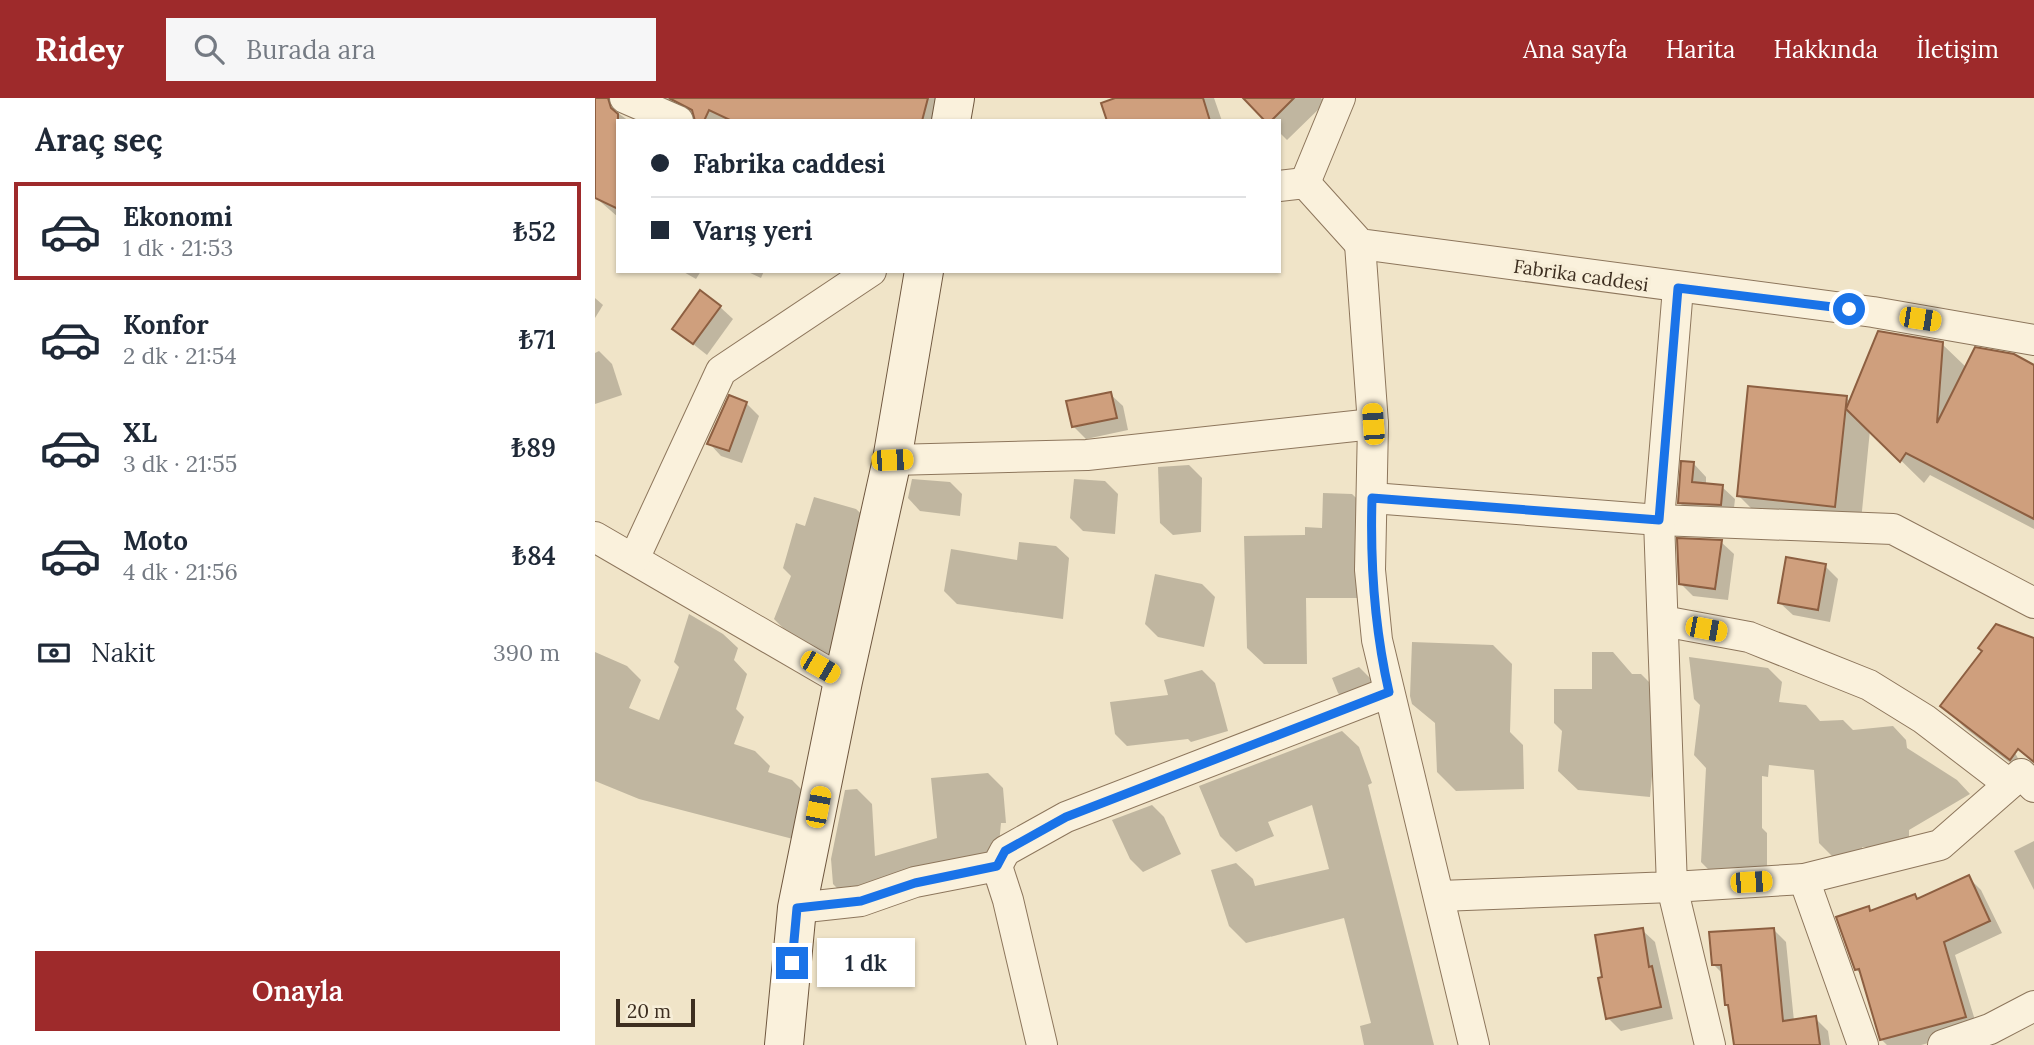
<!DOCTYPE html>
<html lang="tr">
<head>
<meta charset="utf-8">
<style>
	:root { --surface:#fff; --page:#f6f6f7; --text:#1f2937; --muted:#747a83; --line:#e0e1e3; --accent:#9e2a2b }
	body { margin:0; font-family:Lora,serif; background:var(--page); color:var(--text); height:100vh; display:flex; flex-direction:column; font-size:26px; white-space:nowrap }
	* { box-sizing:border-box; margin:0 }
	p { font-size:23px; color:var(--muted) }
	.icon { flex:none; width:38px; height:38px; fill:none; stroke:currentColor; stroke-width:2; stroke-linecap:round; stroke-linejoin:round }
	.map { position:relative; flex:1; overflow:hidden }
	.side { display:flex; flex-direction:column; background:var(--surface); width:595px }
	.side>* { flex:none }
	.guide { position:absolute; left:21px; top:21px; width:665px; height:154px; border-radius:0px; box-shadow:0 2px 5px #0004; display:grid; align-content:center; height:154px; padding:0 35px; background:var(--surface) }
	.scale { position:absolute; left:21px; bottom:18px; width:79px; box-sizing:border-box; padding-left:7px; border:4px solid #3d2e20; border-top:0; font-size:19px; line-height:24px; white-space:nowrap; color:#3d2e20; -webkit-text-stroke:5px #f7eed8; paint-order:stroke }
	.end { position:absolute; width:32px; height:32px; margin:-16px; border:9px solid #1a73e8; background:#fff; box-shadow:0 0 0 4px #fff }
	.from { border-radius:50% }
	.bubble { position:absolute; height:49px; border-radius:0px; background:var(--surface); box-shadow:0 2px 5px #0004; font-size:23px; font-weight:600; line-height:49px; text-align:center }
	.car { position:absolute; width:21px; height:42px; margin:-21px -10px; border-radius:9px; box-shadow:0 0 5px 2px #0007; background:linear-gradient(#f5c518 24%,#345 0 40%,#f5c518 0 76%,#345 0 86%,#f5c518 0) }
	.guide b { display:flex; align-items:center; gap:24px; height:66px; font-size:26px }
	.guide b+b { border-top:2px solid var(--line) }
	.guide i { width:18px; height:18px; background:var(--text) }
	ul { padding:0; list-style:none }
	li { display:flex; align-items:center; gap:21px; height:98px; margin:0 14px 10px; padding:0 21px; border:4px solid transparent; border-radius:0px }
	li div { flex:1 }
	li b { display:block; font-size:26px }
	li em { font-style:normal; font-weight:600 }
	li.current { border-color:var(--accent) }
	li>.icon { width:63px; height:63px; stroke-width:1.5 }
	h2 { padding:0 35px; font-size:32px; line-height:84px }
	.pay { display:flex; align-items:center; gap:18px; height:77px; padding:0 35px; font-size:26px }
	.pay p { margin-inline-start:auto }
	.primary-button { display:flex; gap:14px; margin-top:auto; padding:14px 35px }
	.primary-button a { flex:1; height:80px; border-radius:0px; background:var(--accent); color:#fff; font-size:28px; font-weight:600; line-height:80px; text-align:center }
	header { display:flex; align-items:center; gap:42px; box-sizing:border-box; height:98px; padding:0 35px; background:var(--accent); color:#fff }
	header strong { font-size:33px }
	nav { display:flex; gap:38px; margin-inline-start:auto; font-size:24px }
	.search { width:490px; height:63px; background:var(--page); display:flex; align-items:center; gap:18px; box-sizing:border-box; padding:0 24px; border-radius:0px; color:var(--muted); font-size:26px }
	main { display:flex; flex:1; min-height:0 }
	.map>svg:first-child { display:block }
	.shadow { fill:#0003 }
	.building { fill:#cf9f7d; stroke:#8d5f41; stroke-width:2 }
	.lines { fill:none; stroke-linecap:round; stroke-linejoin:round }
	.street-casing { stroke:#8d765c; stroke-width:32 }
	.secondary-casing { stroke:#6f573f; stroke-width:40 }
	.street { stroke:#faf1dc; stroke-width:30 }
	.secondary { stroke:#faf1dc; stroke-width:38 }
	.route { stroke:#1a73e8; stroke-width:9 }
	.labels { text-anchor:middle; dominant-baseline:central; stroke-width:7; stroke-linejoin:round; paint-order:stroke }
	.street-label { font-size:19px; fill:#3d2e20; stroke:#f7eed8 }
</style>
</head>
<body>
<header>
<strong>Ridey</strong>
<div class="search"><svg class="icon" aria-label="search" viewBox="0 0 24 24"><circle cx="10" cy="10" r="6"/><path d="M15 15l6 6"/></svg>Burada ara</div>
<nav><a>Ana sayfa</a><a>Harita</a><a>Hakkında</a><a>İletişim</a></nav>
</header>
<main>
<section class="side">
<h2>Araç seç</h2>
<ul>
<li class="current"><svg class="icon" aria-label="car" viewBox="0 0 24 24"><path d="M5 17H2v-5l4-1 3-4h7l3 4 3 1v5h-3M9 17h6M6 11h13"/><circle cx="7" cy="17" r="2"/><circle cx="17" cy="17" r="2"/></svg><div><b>Ekonomi</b><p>1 dk · 21:53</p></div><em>₺52</em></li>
<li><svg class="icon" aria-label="car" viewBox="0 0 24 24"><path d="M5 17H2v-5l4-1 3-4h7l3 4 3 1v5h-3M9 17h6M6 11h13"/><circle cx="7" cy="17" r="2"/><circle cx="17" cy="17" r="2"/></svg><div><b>Konfor</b><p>2 dk · 21:54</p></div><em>₺71</em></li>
<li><svg class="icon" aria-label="car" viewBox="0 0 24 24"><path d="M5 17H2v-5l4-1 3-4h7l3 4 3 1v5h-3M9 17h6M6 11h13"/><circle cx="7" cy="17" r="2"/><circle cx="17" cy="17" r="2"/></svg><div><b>XL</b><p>3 dk · 21:55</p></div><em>₺89</em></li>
<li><svg class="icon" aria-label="car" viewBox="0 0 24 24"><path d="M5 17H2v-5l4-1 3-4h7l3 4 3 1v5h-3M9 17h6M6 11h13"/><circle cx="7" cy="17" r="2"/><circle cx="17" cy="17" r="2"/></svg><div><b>Moto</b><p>4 dk · 21:56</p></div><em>₺84</em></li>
</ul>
<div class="pay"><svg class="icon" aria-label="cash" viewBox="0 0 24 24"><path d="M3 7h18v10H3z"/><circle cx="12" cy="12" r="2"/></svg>Nakit<p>390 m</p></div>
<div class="primary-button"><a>Onayla</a></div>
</section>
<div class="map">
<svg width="1439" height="947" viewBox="0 0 1439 947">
	<rect width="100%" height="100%" fill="#f0e4c8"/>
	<g class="shadow">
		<polygon points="21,0 358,0 352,23 102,23 58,3"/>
		<polygon points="526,0 619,0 627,23 514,23"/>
		<polygon points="650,0 726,0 730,5 692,42 684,34 684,23 673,23"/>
		<polygon points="0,7 13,8 34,23 23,23 23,119 0,99"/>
		<polygon points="87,173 106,173 101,181"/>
		<polygon points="151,173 169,173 166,180"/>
		<polygon points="0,200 8,207 0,220"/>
		<polygon points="125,209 138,221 112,257 79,231"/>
		<polygon points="1347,246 1372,270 1439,269 1439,431 1335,377 1329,385 1275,332 1265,433 1168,422 1144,398 1251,300 1256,304"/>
		<polygon points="4,253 17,266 27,297 0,306 0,255"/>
		<polygon points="515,296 528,308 533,332 491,341 478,328"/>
		<polygon points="151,305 164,318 147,365 126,358 114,345"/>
		<polygon points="1099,366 1111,379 1111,387 1127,389 1140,401 1138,419 1097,417 1085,405"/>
		<polygon points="594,367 607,380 606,434 578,437 565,425 563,369"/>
		<polygon points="317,381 355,384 367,396 365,418 325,413 313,400"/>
		<polygon points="479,381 510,383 523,396 520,436 488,433 475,420"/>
		<polygon points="728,395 757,396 774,412 771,500 711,500 712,566 669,566 652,550 649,438 710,437 710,429 727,430"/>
		<polygon points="219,399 261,411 277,426 238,562 195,537 179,521 196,478 188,470 201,425 210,428"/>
		<polygon points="424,444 461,448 474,460 468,521 362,506 349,493 356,451 422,462"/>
		<polygon points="1126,444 1139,456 1133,502 1098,498 1085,485"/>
		<polygon points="1230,468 1243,481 1235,524 1198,517 1185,505"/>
		<polygon points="560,476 607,486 620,499 609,549 563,539 550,526"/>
		<polygon points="94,516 128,536 143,550 139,562 152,576 141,611 149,619 139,646 160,653 175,668 173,674 197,682 211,696 198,741 44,701 0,683 0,554 32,568 46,582 34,610 64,622 84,569 79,564"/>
		<polygon points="1439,542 1439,666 1414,643 1432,678 1370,630 1347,607"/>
		<polygon points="817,544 898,547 917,566 915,634 928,647 929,691 861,693 842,674 840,625 817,606 815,598"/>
		<polygon points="997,554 1018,554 1037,576 1046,576 1065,595 1055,699 983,692 963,673 967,633 959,625 959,591 997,591"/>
		<polygon points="1094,559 1173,570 1187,584 1184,604 1211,607 1225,623 1248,622 1258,632 1298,628 1311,642 1312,650 1362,682 1375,696 1314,732 1314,750 1267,749 1268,757 1238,759 1224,745 1219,672 1174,667 1173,679 1167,678 1167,730 1172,735 1172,778 1120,778 1106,764 1111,670 1099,657 1105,607 1099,601"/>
		<polygon points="764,569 777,582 782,597 756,607 743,595 737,580"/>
		<polygon points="607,572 620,585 633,633 596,644 593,641 532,648 520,636 515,604 573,597 569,582"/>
		<polygon points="747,633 764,649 777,685 773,687 839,947 769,947 765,928 776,925 749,820 651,845 634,828 616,772 641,765 658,781 660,788 734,771 717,707 673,724 679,738 641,754 625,738 604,688"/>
		<polygon points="393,675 408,690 411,725 406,725 402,768 253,801 238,786 236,761 250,692 262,691 277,706 280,758 342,740 336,680"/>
		<polygon points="557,707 569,719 586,756 548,774 535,761 517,722"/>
		<polygon points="1439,743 1439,792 1419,753"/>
		<polygon points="1373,779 1386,792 1407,835 1360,857 1383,932 1326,947 1292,947 1286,941 1267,877 1261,871 1273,810 1277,814 1319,798 1324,802"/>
		<polygon points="1178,831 1191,844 1199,923 1220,920 1233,933 1235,947 1140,947 1129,877 1119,867"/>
		<polygon points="1047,832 1060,844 1078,921 1026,933 1013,920 1009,881"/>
	</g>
	<g class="building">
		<polygon points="0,0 13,0 16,10 23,16 23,111 0,100"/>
		<polygon points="74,0 333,0 327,23 137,23 114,12 109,23 100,23 97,12"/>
		<polygon points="520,0 608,0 615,23 512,23 506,5"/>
		<polygon points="648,0 699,0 676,23 670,23"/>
		<polygon points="105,192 126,208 98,246 77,231"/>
		<polygon points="1283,233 1348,244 1342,325 1380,249 1419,256 1439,267 1439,421 1311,355 1305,364 1251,311"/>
		<polygon points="1153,288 1252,298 1240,409 1142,398"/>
		<polygon points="516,294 522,320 477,329 471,303"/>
		<polygon points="134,297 152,304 134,353 112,346"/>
		<polygon points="1086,363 1099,364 1097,384 1128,387 1126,407 1083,405"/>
		<polygon points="1082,440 1127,442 1120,491 1084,486"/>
		<polygon points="1191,459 1231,466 1223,512 1183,505"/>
		<polygon points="1401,526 1439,540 1439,664 1423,651 1415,662 1345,608 1387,553 1383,550"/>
		<polygon points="1374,777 1395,823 1349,844 1371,919 1285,942 1264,871 1260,872 1241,819 1274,808 1275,813 1320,796 1322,801"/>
		<polygon points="1048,830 1054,869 1057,868 1066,909 1011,921 1003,880 1007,879 1000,837"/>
		<polygon points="1179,830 1188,923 1221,918 1225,947 1139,947 1133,907 1130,907 1126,867 1117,867 1114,834"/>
	</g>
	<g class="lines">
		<g class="street-casing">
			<g id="street">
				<polyline points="30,0 83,23"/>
				<polyline points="710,85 745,0"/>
				<polyline points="684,88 710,85 765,146 1278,214 1439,242"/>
				<polyline points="765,146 778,326 775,472 782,542 879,947"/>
				<polyline points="297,362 492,357 778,326"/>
				<polyline points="777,400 1064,422 1298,431 1439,505"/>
				<polyline points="0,439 248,583"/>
				<polyline points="39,461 126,273 276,173"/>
				<polyline points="1068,523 1154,539 1274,587 1329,621 1414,686"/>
				<polyline points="402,768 413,802 447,947"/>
				<polyline points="1209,781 1268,947"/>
				<polyline points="845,798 1077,789 1064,422 1083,190"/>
				<polyline points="202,810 266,803 320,784 402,768 410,753 471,719 794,594"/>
				<polyline points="1115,947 1077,789 1209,781 1345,747 1426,676 1439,689"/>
				<polyline points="1348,947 1395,931 1439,908"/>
			</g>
		</g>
		<g class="secondary-casing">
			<g id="secondary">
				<polyline points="356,23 360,0"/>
				<polyline points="189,947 202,810 248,583 297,362 329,173"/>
			</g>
		</g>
		<use href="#street" class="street"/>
		<use href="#secondary" class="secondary"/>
	</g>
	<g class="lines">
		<path class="route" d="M 197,865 L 202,810 L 266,803 L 320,785 L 402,768 L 410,753 L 471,719 L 794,594 C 779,528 775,467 777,400 L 1064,422 L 1083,190 L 1254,211"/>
	</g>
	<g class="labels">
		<g class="street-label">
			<text transform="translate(986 177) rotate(8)">Fabrika caddesi</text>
		</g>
	</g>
</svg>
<div class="scale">20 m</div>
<i class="end from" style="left:1254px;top:211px"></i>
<i class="end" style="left:197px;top:865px"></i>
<div class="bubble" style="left:222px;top:840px;width:98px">1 dk</div>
<i class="car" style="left:1325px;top:221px;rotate:99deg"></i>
<i class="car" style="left:778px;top:326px;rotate:356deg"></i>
<i class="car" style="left:297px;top:362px;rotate:88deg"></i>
<i class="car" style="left:1111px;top:531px;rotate:101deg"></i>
<i class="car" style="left:225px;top:569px;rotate:120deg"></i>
<i class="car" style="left:223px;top:709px;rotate:11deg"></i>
<i class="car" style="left:1156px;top:784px;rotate:87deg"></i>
<div class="guide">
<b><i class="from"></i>Fabrika caddesi</b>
<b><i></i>Varış yeri</b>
</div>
</div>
</main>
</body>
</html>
